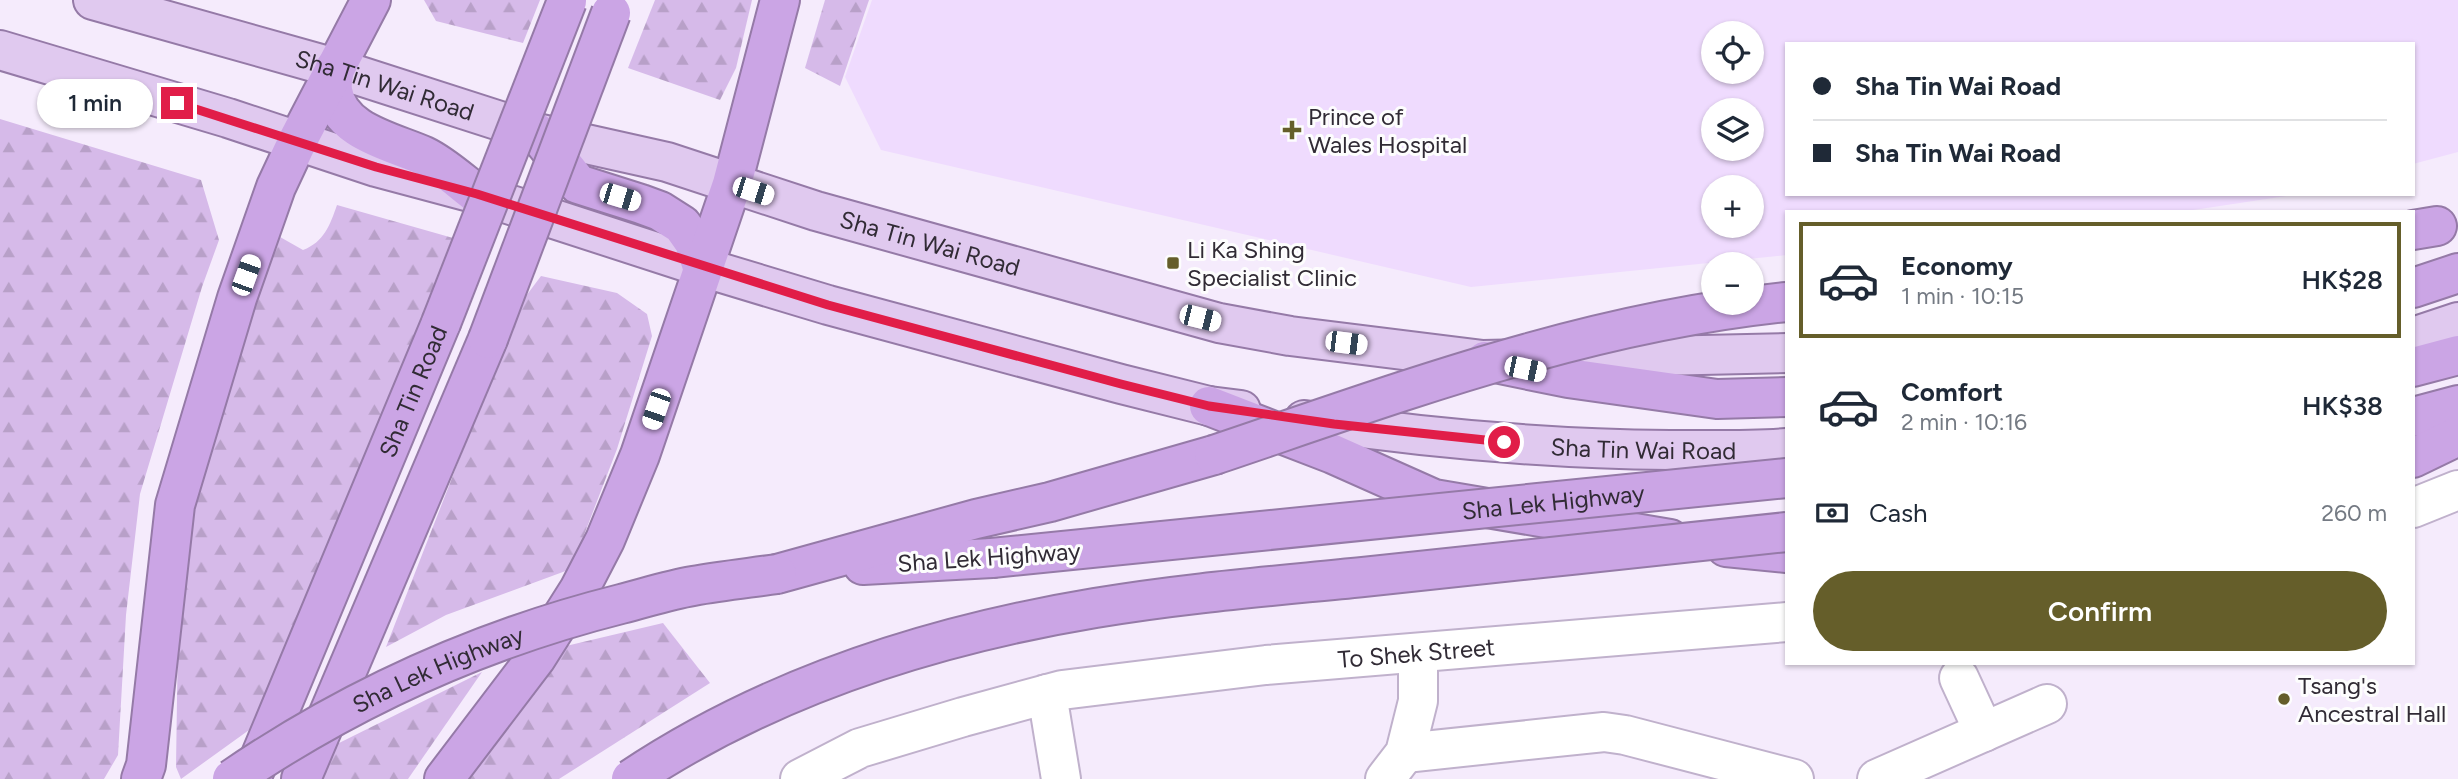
<!DOCTYPE html>
<html lang="en">
<head>
<meta charset="utf-8">
<style>
	:root { --surface:#fff; --page:#f6f6f7; --text:#1f2937; --muted:#747a83; --line:#e0e1e3; --accent:#655e2a }
	body { margin:0; font-family:Figtree,sans-serif; background:var(--page); color:var(--text); height:100vh; display:flex; flex-direction:column; font-size:26px; white-space:nowrap }
	* { box-sizing:border-box; margin:0 }
	p { font-size:23px; color:var(--muted) }
	.icon { flex:none; width:38px; height:38px; fill:none; stroke:currentColor; stroke-width:2; stroke-linecap:round; stroke-linejoin:round }
	.map { position:relative; flex:1; overflow:hidden }
	.details { position:absolute; left:1785px; top:210px; width:630px; height:455px; display:flex; flex-direction:column; background:var(--surface); border-radius:0px; box-shadow:0 2px 5px #0004 }
	.details>* { flex:none }
	.top-card { position:absolute; left:1785px; top:42px; width:630px; height:154px; border-radius:0px; box-shadow:0 2px 5px #0004; display:grid; align-content:center; height:154px; padding:0 28px; background:var(--surface) }
	.buttons { position:absolute; left:1701px; top:21px; display:grid; gap:14px }
	.buttons a { display:grid; place-items:center; width:63px; height:63px; border-radius:50%; background:var(--surface); box-shadow:0 2px 5px #0004; font-size:35px }
	.end { position:absolute; width:32px; height:32px; margin:-16px; border:9px solid #e11d48; background:#fff; box-shadow:0 0 0 4px #fff }
	.from { border-radius:50% }
	.bubble { position:absolute; height:49px; border-radius:24px; background:var(--surface); box-shadow:0 2px 5px #0004; font-size:23px; font-weight:600; line-height:49px; text-align:center }
	.car { position:absolute; width:21px; height:42px; margin:-21px -10px; border-radius:9px; box-shadow:0 0 5px 2px #0007; background:linear-gradient(#fff 24%,#345 0 40%,#fff 0 76%,#345 0 86%,#fff 0) }
	.top-card b { display:flex; align-items:center; gap:24px; height:66px; font-size:26px }
	.top-card b+b { border-top:2px solid var(--line) }
	.top-card i { width:18px; height:18px; background:var(--text) }
	ul { padding:12px 0 0; list-style:none }
	li { display:flex; align-items:center; gap:21px; height:116px; margin:0 14px 10px; padding:0 14px; border:4px solid transparent; border-radius:0px }
	li div { flex:1 }
	li b { display:block; font-size:26px }
	li em { font-style:normal; font-weight:600 }
	li.on { border-color:var(--accent) }
	li>.icon { width:63px; height:63px; stroke-width:1.5 }
	.pay { display:flex; align-items:center; gap:18px; height:77px; padding:0 28px; font-size:26px }
	.pay p { margin-inline-start:auto }
	.primary-button { display:flex; gap:14px; margin-top:auto; padding:14px 28px }
	.primary-button a { flex:1; height:80px; border-radius:42px; background:var(--accent); color:#fff; font-size:28px; font-weight:600; line-height:80px; text-align:center }
	.map>svg:first-child { display:block }
	.built { fill:#efdbfe; fill-rule:evenodd }
	.forest { fill:url(#forest-firs) }
	.lines { fill:none; stroke-linecap:round; stroke-linejoin:round }
	.minor-casing { stroke:#c0b1cc; stroke-width:42 }
	.major-casing { stroke:#957aa7; stroke-width:42 }
	.highway-casing { stroke:#957aa7; stroke-width:42 }
	.minor { stroke:#fff; stroke-width:38 }
	.major { stroke:#e0c9ef; stroke-width:38 }
	.highway { stroke:#cba5e5; stroke-width:38 }
	.highway-bridge-casing { stroke:#957aa7; stroke-width:42; stroke-linecap:butt }
	.highway-bridge { stroke:#cba5e5; stroke-width:38 }
	.route { stroke:#e11d48; stroke-width:9 }
	.poi-dot { fill:#655e2a; stroke:#fdfdfd; stroke-width:2.5 }
	.labels { text-anchor:middle; dominant-baseline:central; stroke-width:6; stroke-linejoin:round; paint-order:stroke }
	.street-label { font-size:24px; fill:#312b35; stroke:#fdfdfd }
	.poi-label { font-size:24px; fill:#312b35; stroke:#fdfdfd; text-anchor:start }
</style>
</head>
<body>
<div class="map">
<svg width="2458" height="779" viewBox="0 0 2458 779">
	<defs>
		<pattern id="forest-firs" width="22" height="20" patternUnits="userSpaceOnUse" patternTransform="scale(1.75)"><rect width="22" height="20" fill="#d6bae9"/><path d="M5 1l3.5 6h-7zM16 11l3.5 6h-7z" fill="#b8a0c8"/></pattern>
	</defs>
	<rect width="100%" height="100%" fill="#f5ebfc"/>
	<path class="built" d="M 872,0 L 2458,0 L 2458,152 L 2413,164 L 2413,44 L 1787,44 L 1787,194 L 2299,194 L 2180,212 L 1787,212 L 1787,255 L 1471,287 L 881,150 L 845,77 ZM 1713,33 L 1752,33 L 1752,72 L 1713,72 ZM 1713,110 L 1752,110 L 1752,149 L 1713,149 ZM 1713,187 L 1752,187 L 1752,226 L 1713,226 Z"/>
	<g class="forest">
		<polygon points="424,0 540,0 523,43 436,21"/>
		<polygon points="655,0 752,0 736,68 720,100 628,68"/>
		<polygon points="825,0 869,0 840,86 805,68"/>
		<polygon points="0,119 201,180 219,240 202,287 140,494 126,615 118,755 104,779 0,779"/>
		<path d="M 337,205 L 460,240 L 256,725 L 181,779 L 176,767 L 178,633 L 192,503 L 273,233 L 303,250 C 324,242 330,225 337,205 Z"/>
		<polygon points="541,276 617,293 647,314 652,336 617,449 571,569 446,615 386,647 520,304"/>
		<polygon points="663,623 710,683 559,779 467,779 566,646"/>
		<polygon points="482,672 408,779 317,779 331,747"/>
	</g>
	<g class="lines">
		<g class="minor-casing">
			<g id="minor">
				<polyline points="2413,508 2458,490"/>
				<polyline points="1959,678 1984,732"/>
				<polyline points="1047,694 1061,779"/>
				<polyline points="1405,753 1604,732 1625,735 1794,779"/>
				<path id="s1" d="M 800,779 L 860,748 L 963,717 L 1062,690 L 1266,665 L 1787,622"/>
				<polyline points="1385,779 1405,753 1418,701 1418,653"/>
				<polyline points="1877,779 2047,704"/>
			</g>
		</g>
		<g class="major-casing">
			<g id="major">
				<path id="s2" d="M 93,0 L 335,68 L 537,133 L 667,162 L 816,211 L 1219,323 L 1290,336 L 1483,360 L 1787,353"/>
				<polyline points="0,50 228,118 376,167 477,194 702,267 828,305 1121,384 1209,406 1241,410"/>
				<polyline points="2413,337 2458,322"/>
				<path id="s3" d="M 1304,420 C 1425,438 1548,449 1670,450 C 1709,450 1748,451 1787,448"/>
			</g>
		</g>
		<g class="highway-casing">
			<g id="highway">
				<path d="M 335,68 C 334,75 332,83 333,90 C 338,132 393,142 424,156 C 443,165 461,182 477,194"/>
				<polyline points="537,133 578,184 641,204 660,211 682,225 694,242 702,267"/>
				<polyline points="2413,230 2437,226"/>
				<polyline points="2413,288 2458,273"/>
				<polyline points="1485,361 1568,378 1717,399 1787,397"/>
				<polyline points="2413,367 2458,355"/>
				<polyline points="1209,406 1333,454 1434,499 1670,539"/>
				<polyline points="2413,417 2458,405"/>
				<polyline points="2413,458 2458,436"/>
				<polyline points="1726,547 1787,553"/>
				<polyline points="863,565 992,558"/>
				<polyline points="777,574 976,519 1050,502 1214,455"/>
				<polyline points="141,779 146,765 175,505 237,298 276,187 298,140 371,0"/>
				<path id="s4" d="M 251,779 L 441,323"/>
				<polyline points="301,779 488,339"/>
				<polyline points="444,779 536,658 579,590 605,540 640,455 732,184 780,0"/>
			</g>
		</g>
		<use href="#minor" class="minor"/>
		<use href="#major" class="major"/>
		<use href="#highway" class="highway"/>
		<g class="highway-bridge-casing">
			<g id="highway-bridge">
				<polyline points="441,323 567,1"/>
				<polyline points="488,339 611,13"/>
				<path d="M 1214,455 C 1401,392 1588,322 1787,302"/>
				<path id="s5" d="M 992,558 L 1787,478"/>
				<path id="s6" d="M 232,779 C 351,698 482,639 621,604 C 645,598 669,590 693,586 C 721,581 749,578 777,574"/>
				<path d="M 631,779 C 769,687 933,635 1095,608 C 1184,593 1274,586 1363,577 C 1504,562 1646,547 1787,532"/>
			</g>
		</g>
		<use href="#highway-bridge" class="highway-bridge"/>
	</g>
	<g class="lines">
		<polyline class="route" points="177,103 376,167 477,194 828,305 1121,384 1209,406 1334,424 1504,442"/>
	</g>
	<g class="poi-dot">
		<path d="M1288.5 119.5h7v7h7v7h-7v7h-7v-7h-7v-7h7z"/>
		<rect x="1166" y="256" width="14" height="14" rx="3.5"/>
		<circle cx="2284" cy="699" r="7"/>
	</g>
	<g class="labels">
		<g class="street-label">
			<text stroke="none"><textPath href="#s2" startOffset="304">Sha Tin Wai Road</textPath></text>
			<text stroke="none"><textPath href="#s2" startOffset="872">Sha Tin Wai Road</textPath></text>
			<text stroke="none"><textPath href="#s4" startOffset="420">Sha Tin Road</textPath></text>
			<text stroke="none"><textPath href="#s3" startOffset="341">Sha Tin Wai Road</textPath></text>
			<text stroke="none"><textPath href="#s5" startOffset="564">Sha Lek Highway</textPath></text>
			<text transform="translate(989 557) rotate(-4)">Sha Lek Highway</text>
			<text stroke="none"><textPath href="#s1" startOffset="634">To Shek Street</textPath></text>
			<text stroke="none"><textPath href="#s6" startOffset="234">Sha Lek Highway</textPath></text>
		</g>
		<g class="poi-label">
			<text x="1308" y="116">Prince of<tspan x="1308" dy="28">Wales Hospital</tspan></text>
			<text x="1187" y="249">Li Ka Shing<tspan x="1187" dy="28">Specialist Clinic</tspan></text>
			<text x="2298" y="685">Tsang's<tspan x="2298" dy="28">Ancestral Hall</tspan></text>
		</g>
	</g>
</svg>
<div class="buttons">
<a><svg class="icon" aria-label="locate" viewBox="0 0 24 24"><circle cx="12" cy="12" r="6"/><path d="M12 2v4M12 18v4M2 12h4M18 12h4"/></svg></a>
<a><svg class="icon" aria-label="layers" viewBox="0 0 24 24"><path d="M12 4l9 5-9 5-9-5zM3 14l9 5 9-5"/></svg></a>
<a>+</a>
<a>−</a>
</div>
<i class="end from" style="left:1504px;top:442px"></i>
<i class="end" style="left:177px;top:103px"></i>
<div class="bubble" style="left:37px;top:79px;width:116px">1 min</div>
<i class="car" style="left:753px;top:191px;rotate:108deg"></i>
<i class="car" style="left:620px;top:197px;rotate:107deg"></i>
<i class="car" style="left:246px;top:275px;rotate:20deg"></i>
<i class="car" style="left:1200px;top:318px;rotate:104deg"></i>
<i class="car" style="left:1346px;top:343px;rotate:97deg"></i>
<i class="car" style="left:1525px;top:369px;rotate:102deg"></i>
<i class="car" style="left:656px;top:409px;rotate:199deg"></i>
<div class="top-card">
<b><i class="from"></i>Sha Tin Wai Road</b>
<b><i></i>Sha Tin Wai Road</b>
</div>
<section class="details">
<ul>
<li class="on"><svg class="icon" aria-label="car" viewBox="0 0 24 24"><path d="M5 17H2v-5l4-1 3-4h7l3 4 3 1v5h-3M9 17h6M6 11h13"/><circle cx="7" cy="17" r="2"/><circle cx="17" cy="17" r="2"/></svg><div><b>Economy</b><p>1 min · 10:15</p></div><em>HK$28</em></li>
<li><svg class="icon" aria-label="car" viewBox="0 0 24 24"><path d="M5 17H2v-5l4-1 3-4h7l3 4 3 1v5h-3M9 17h6M6 11h13"/><circle cx="7" cy="17" r="2"/><circle cx="17" cy="17" r="2"/></svg><div><b>Comfort</b><p>2 min · 10:16</p></div><em>HK$38</em></li>
</ul>
<div class="pay"><svg class="icon" aria-label="cash" viewBox="0 0 24 24"><path d="M3 7h18v10H3z"/><circle cx="12" cy="12" r="2"/></svg>Cash<p>260 m</p></div>
<div class="primary-button"><a>Confirm</a></div>
</section>
</div>
</body>
</html>
